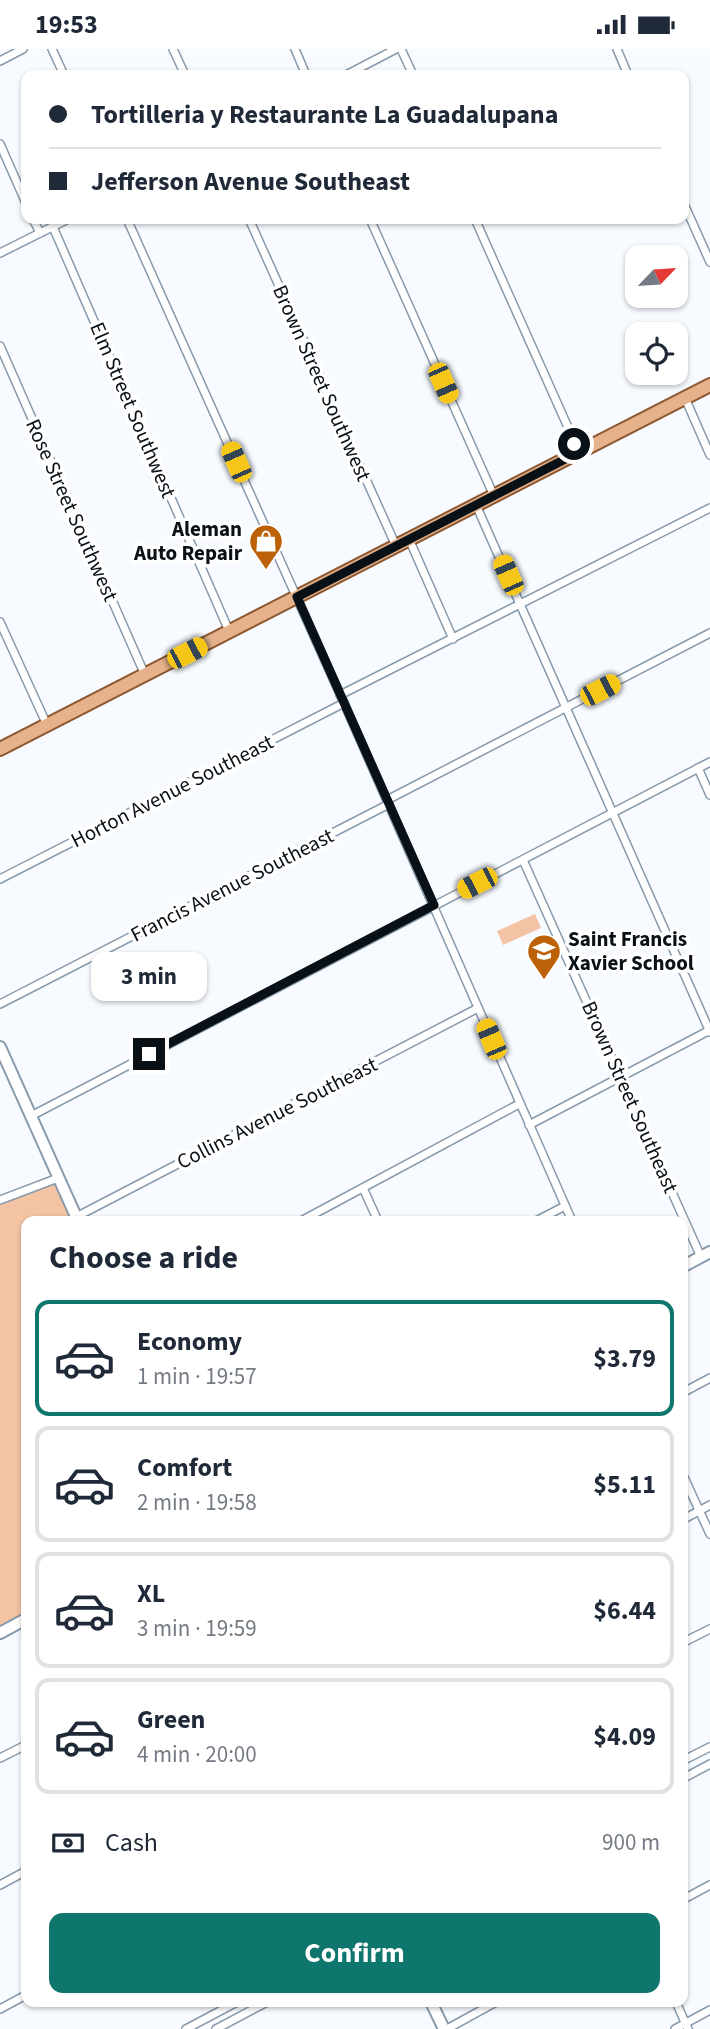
<!DOCTYPE html>
<html lang="en">
<head>
<meta charset="utf-8">
<style>
	:root { --surface:#fff; --page:#f2f2f3; --text:#1f2937; --muted:#747a83; --line:#e0e1e3; --accent:#0f766e }
	body { margin:0; font-family:"Source Sans 3",sans-serif; background:var(--page); color:var(--text); height:100vh; display:flex; flex-direction:column; font-size:26px; white-space:nowrap }
	* { box-sizing:border-box; margin:0 }
	p { font-size:23px; color:var(--muted) }
	.icon { flex:none; width:38px; height:38px; fill:none; stroke:currentColor; stroke-width:2; stroke-linecap:round; stroke-linejoin:round }
	.map { position:relative; flex:1; overflow:hidden }
	.panel { position:absolute; left:21px; top:1167px; width:667px; height:791px; display:flex; flex-direction:column; background:var(--surface); border-radius:14px; box-shadow:0 2px 5px #0004 }
	.panel>* { flex:none }
	.banner { position:absolute; left:21px; top:21px; width:668px; height:154px; border-radius:14px; box-shadow:0 2px 5px #0004; display:grid; align-content:center; height:154px; padding:0 28px; background:var(--surface) }
	.needle { width:46px; rotate:65deg }
	.controls { position:absolute; left:625px; top:196px; display:grid; gap:14px }
	.controls a { display:grid; place-items:center; width:63px; height:63px; border-radius:14px; background:var(--surface); box-shadow:0 2px 5px #0004; font-size:35px }
	.end { position:absolute; width:32px; height:32px; margin:-16px; border:9px solid #091016; background:#fff; box-shadow:0 0 0 4px #fff }
	.from { border-radius:50% }
	.bubble { position:absolute; height:49px; border-radius:14px; background:var(--surface); box-shadow:0 2px 5px #0004; font-size:23px; font-weight:700; line-height:49px; text-align:center }
	.car { position:absolute; width:21px; height:42px; margin:-21px -10px; border-radius:9px; box-shadow:0 0 5px 2px #0007; background:linear-gradient(#f5c518 24%,#345 0 40%,#f5c518 0 76%,#345 0 86%,#f5c518 0) }
	.banner b { display:flex; align-items:center; gap:24px; height:66px; font-size:26px }
	.banner b+b { border-top:2px solid var(--line) }
	.banner i { width:18px; height:18px; background:var(--text) }
	ul { padding:0; list-style:none }
	li { display:flex; align-items:center; gap:21px; height:116px; margin:0 14px 10px; padding:0 14px; border:4px solid var(--line); border-radius:14px }
	li div { flex:1 }
	li b { display:block; font-size:26px }
	li em { font-style:normal; font-weight:700 }
	li.current { border-color:var(--accent) }
	li>.icon { width:63px; height:63px; stroke-width:1.5 }
	h2 { padding:0 28px; font-size:32px; line-height:84px }
	.pay { display:flex; align-items:center; gap:18px; height:77px; padding:0 28px; font-size:26px }
	.pay p { margin-inline-start:auto }
	.action { display:flex; gap:14px; margin-top:auto; padding:14px 28px }
	.action a { flex:1; height:80px; border-radius:14px; background:var(--accent); color:#fff; font-size:28px; font-weight:700; line-height:80px; text-align:center }
	.status { display:flex; justify-content:space-between; align-items:center; height:49px; padding:0 35px; background:var(--surface); direction:ltr }
	.status svg { height:19px; fill:currentColor }
	.map>svg:first-child { display:block }
	.green { fill:#f3c3a3 }
	.lines { fill:none; stroke-linecap:round; stroke-linejoin:round }
	.street-casing { stroke:#879aab; stroke-width:10 }
	.secondary-casing { stroke:#879aab; stroke-width:14 }
	.primary-casing { stroke:#8d5830; stroke-width:16 }
	.street { stroke:#fff; stroke-width:7 }
	.secondary { stroke:#fff; stroke-width:10 }
	.primary { stroke:#e5b28b; stroke-width:12 }
	.route { stroke:#091016; stroke-width:9 }
	.labels { text-anchor:middle; dominant-baseline:central; stroke-width:7; stroke-linejoin:round; paint-order:stroke }
	.street-label { font-size:21px; fill:#091016; stroke:#fff }
	.poi-label { font-size:21px; font-weight:bold; fill:#091016; stroke:#fff; text-anchor:end }
</style>
</head>
<body>
<div class="status"><b>19:53</b><svg viewBox="0 0 49 12"><path d="M0 12V9h3v3zM5 12V6h3v6zM10 12V3h3v9zM15 12V0h3v12zM26 1h20v11H26zM47 4h2v5h-2z"/></svg></div>
<div class="map">
<svg width="710" height="1980" viewBox="0 0 710 1980">
	<rect width="100%" height="100%" fill="#f7fbff"/>
	<g class="green">
		<polygon points="535,865 541,879 503,896 497,882"/>
		<polygon points="55,1130 74,1172 26,1172 26,1563 0,1577 0,1156"/>
	</g>
	<g class="lines">
		<g class="street-casing">
			<g id="street">
				<polyline points="52,0 64,26"/>
				<polyline points="173,0 185,26"/>
				<polyline points="295,0 306,26"/>
				<polyline points="401,0 413,26"/>
				<polyline points="617,0 628,26"/>
				<polyline points="0,12 23,0"/>
				<polyline points="346,26 396,0"/>
				<polyline points="0,95 26,154"/>
				<polyline points="684,155 710,213"/>
				<polyline points="33,170 40,184"/>
				<polyline points="127,170 344,654 572,1172"/>
				<polyline points="249,170 396,497"/>
				<polyline points="370,170 494,447"/>
				<polyline points="475,170 579,403"/>
				<polyline points="53,178 229,582"/>
				<polyline points="0,204 68,170"/>
				<polyline points="0,297 145,626"/>
				<polyline points="685,349 710,406"/>
				<polyline points="476,456 710,983"/>
				<polyline points="409,490 453,590"/>
				<polyline points="0,573 47,676"/>
				<polyline points="340,646 710,459"/>
				<polyline points="698,719 710,746"/>
				<polyline points="387,751 710,584"/>
				<polyline points="523,811 701,1208"/>
				<polyline points="0,830 344,654"/>
				<polyline points="0,955 389,755"/>
				<polyline points="31,1067 710,713"/>
				<polyline points="529,1076 710,981"/>
				<polyline points="363,1139 378,1172"/>
				<polyline points="0,1151 58,1129"/>
				<polyline points="76,1168 478,959"/>
				<polyline points="301,1172 519,1055"/>
				<polyline points="536,1172 565,1157"/>
				<polyline points="682,1344 710,1329"/>
				<polyline points="682,1424 710,1485"/>
				<polyline points="682,1471 710,1456"/>
				<polyline points="682,1594 710,1580"/>
				<polyline points="0,1709 26,1696"/>
				<polyline points="682,1712 710,1698"/>
				<polyline points="682,1730 710,1715"/>
				<polyline points="0,1836 26,1822"/>
				<polyline points="682,1851 710,1836"/>
				<polyline points="676,1953 688,1980"/>
				<polyline points="0,1960 26,1946"/>
				<polyline points="186,1980 237,1953"/>
				<polyline points="216,1980 267,1953"/>
				<polyline points="447,1980 496,1953"/>
				<polyline points="675,1980 710,1961"/>
			</g>
		</g>
		<g class="secondary-casing">
			<g id="secondary">
				<polyline points="0,998 78,1172"/>
				<polyline points="682,1218 710,1203"/>
				<polyline points="0,1584 26,1570"/>
				<polyline points="431,1953 444,1980"/>
			</g>
		</g>
		<g class="primary-casing">
			<polyline id="primary" points="0,700 710,336"/>
		</g>
		<use href="#street" class="street"/>
		<use href="#secondary" class="secondary"/>
		<use href="#primary" class="primary"/>
	</g>
	<g class="lines">
		<polyline class="route" points="149,1005 434,856 297,548 579,403 574,395"/>
	</g>
	<defs>
		<g id="shop-pin" transform="scale(1.75)"><path d="M0 17L-7.5 6A9.5 9.5 0 1 1 7.5 6Z" fill="#bc6107" stroke="#fff"/><path d="M-5-2.5h2.3a2.7 3.5 0 0 1 5.4 0H5L5.5 6h-11ZM-1.5-2.5h3a1.5 2.3 0 0 0-3 0Z" fill="#fff"/></g>
		<g id="school-pin" transform="scale(1.75)"><path d="M0 17L-7.5 6A9.5 9.5 0 1 1 7.5 6Z" fill="#bc6107" stroke="#fff"/><path d="M0-5L7-2L0 1L-7-2ZM-4 1L0 2.5L4 1V4Q0 6-4 4Z" fill="#fff"/></g>
	</defs>
	<g fill-rule="evenodd">
		<use href="#shop-pin" x="266" y="492"/>
		<use href="#school-pin" x="544" y="902"/>
	</g>
	<g class="labels">
		<g class="street-label">
			<text transform="translate(322 334) rotate(66)">Brown Street Southwest</text>
			<text transform="translate(133 361) rotate(67)">Elm Street Southwest</text>
			<text transform="translate(72 461) rotate(66)">Rose Street Southwest</text>
			<text transform="translate(172 742) rotate(-27)">Horton Avenue Southeast</text>
			<text transform="translate(232 836) rotate(-27)">Francis Avenue Southeast</text>
			<text transform="translate(630 1048) rotate(66)">Brown Street Southeast</text>
			<text transform="translate(277 1064) rotate(-27)">Collins Avenue Southeast</text>
		</g>
		<g class="poi-label">
			<text x="242" y="480">Aleman<tspan x="242" dy="24">Auto Repair</tspan></text>
			<text x="568" y="890" text-anchor="start">Saint Francis<tspan x="568" dy="24">Xavier School</tspan></text>
		</g>
	</g>
</svg>
<div class="controls">
<a><svg class="needle" viewBox="-14 -14 28 28"><path d="M0-13l5 13h-10z" fill="#e53935"/><path d="M0 13l5-13h-10z" fill="#747a83"/></svg></a>
<a><svg class="icon" aria-label="locate" viewBox="0 0 24 24"><circle cx="12" cy="12" r="6"/><path d="M12 2v4M12 18v4M2 12h4M18 12h4"/></svg></a>
</div>
<i class="end from" style="left:574px;top:395px"></i>
<i class="end" style="left:149px;top:1005px"></i>
<div class="bubble" style="left:91px;top:903px;width:116px">3 min</div>
<i class="car" style="left:443px;top:334px;rotate:156deg"></i>
<i class="car" style="left:236px;top:413px;rotate:336deg"></i>
<i class="car" style="left:508px;top:526px;rotate:336deg"></i>
<i class="car" style="left:187px;top:604px;rotate:63deg"></i>
<i class="car" style="left:600px;top:641px;rotate:63deg"></i>
<i class="car" style="left:477px;top:834px;rotate:243deg"></i>
<i class="car" style="left:491px;top:990px;rotate:337deg"></i>
<div class="banner">
<b><i class="from"></i>Tortilleria y Restaurante La Guadalupana</b>
<b><i></i>Jefferson Avenue Southeast</b>
</div>
<section class="panel">
<h2>Choose a ride</h2>
<ul>
<li class="current"><svg class="icon" aria-label="car" viewBox="0 0 24 24"><path d="M5 17H2v-5l4-1 3-4h7l3 4 3 1v5h-3M9 17h6M6 11h13"/><circle cx="7" cy="17" r="2"/><circle cx="17" cy="17" r="2"/></svg><div><b>Economy</b><p>1 min · 19:57</p></div><em>$3.79</em></li>
<li><svg class="icon" aria-label="car" viewBox="0 0 24 24"><path d="M5 17H2v-5l4-1 3-4h7l3 4 3 1v5h-3M9 17h6M6 11h13"/><circle cx="7" cy="17" r="2"/><circle cx="17" cy="17" r="2"/></svg><div><b>Comfort</b><p>2 min · 19:58</p></div><em>$5.11</em></li>
<li><svg class="icon" aria-label="car" viewBox="0 0 24 24"><path d="M5 17H2v-5l4-1 3-4h7l3 4 3 1v5h-3M9 17h6M6 11h13"/><circle cx="7" cy="17" r="2"/><circle cx="17" cy="17" r="2"/></svg><div><b>XL</b><p>3 min · 19:59</p></div><em>$6.44</em></li>
<li><svg class="icon" aria-label="car" viewBox="0 0 24 24"><path d="M5 17H2v-5l4-1 3-4h7l3 4 3 1v5h-3M9 17h6M6 11h13"/><circle cx="7" cy="17" r="2"/><circle cx="17" cy="17" r="2"/></svg><div><b>Green</b><p>4 min · 20:00</p></div><em>$4.09</em></li>
</ul>
<div class="pay"><svg class="icon" aria-label="cash" viewBox="0 0 24 24"><path d="M3 7h18v10H3z"/><circle cx="12" cy="12" r="2"/></svg>Cash<p>900 m</p></div>
<div class="action"><a>Confirm</a></div>
</section>
</div>
</body>
</html>
